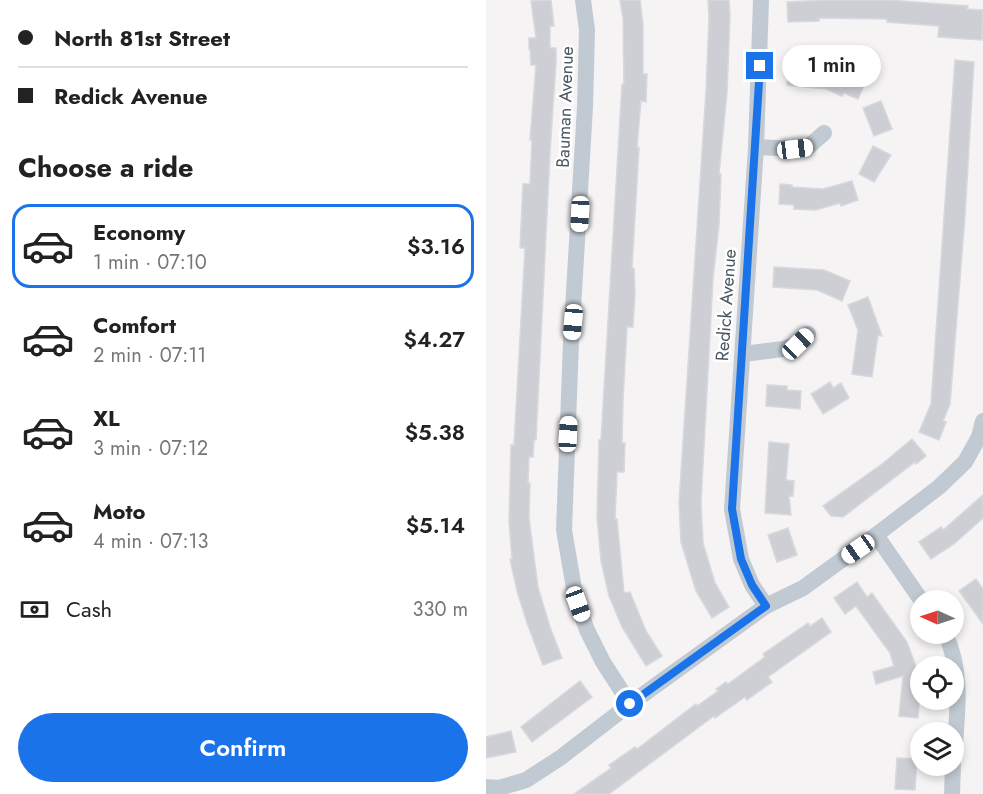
<!DOCTYPE html>
<html lang="en">
<head>
<meta charset="utf-8">
<style>
	:root { --surface:#fff; --page:#f2f2f2; --text:#222; --muted:#767676; --line:#e0e0e0; --accent:#1a73e8 }
	body { margin:0; font-family:Jost,sans-serif; background:var(--page); color:var(--text); height:100vh; display:flex; flex-direction:column; font-size:22px; white-space:nowrap }
	* { box-sizing:border-box; margin:0 }
	p { font-size:20px; color:var(--muted) }
	.icon { flex:none; width:33px; height:33px; fill:none; stroke:currentColor; stroke-width:2; stroke-linecap:round; stroke-linejoin:round }
	.map { position:relative; flex:1; overflow:hidden }
	.details { display:flex; flex-direction:column; background:var(--surface); width:486px }
	.details>* { flex:none }
	.guide { display:grid; align-content:center; height:132px; padding:0 18px; background:var(--surface) }
	.needle { width:39px; rotate:273deg }
	.fabs { position:absolute; left:424px; top:590px; display:grid; gap:12px }
	.fabs a { display:grid; place-items:center; width:54px; height:54px; border-radius:50%; background:var(--surface); box-shadow:0 3px 9px #0003; font-size:30px }
	.end { position:absolute; width:27px; height:27px; margin:-14px; border:8px solid #1a73e8; background:#fff; box-shadow:0 0 0 3px #fff }
	.from { border-radius:50% }
	.bubble { position:absolute; height:42px; border-radius:21px; background:var(--surface); box-shadow:0 3px 9px #0003; font-size:20px; font-weight:600; line-height:42px; text-align:center }
	.car { position:absolute; width:18px; height:36px; margin:-18px -9px; border-radius:8px; box-shadow:0 0 4px 2px #0007; background:linear-gradient(#fff 24%,#345 0 40%,#fff 0 76%,#345 0 86%,#fff 0) }
	.guide b { display:flex; align-items:center; gap:21px; height:57px; font-size:22px }
	.guide b+b { border-top:2px solid var(--line) }
	.guide i { width:15px; height:15px; background:var(--text) }
	ul { padding:0; list-style:none }
	li { display:flex; align-items:center; gap:18px; height:84px; margin:0 12px 9px; padding:0 6px; border:3px solid transparent; border-radius:18px }
	li div { flex:1 }
	li b { display:block; font-size:22px }
	li em { font-style:normal; font-weight:600 }
	li.on { border-color:var(--accent) }
	li>.icon { width:54px; height:54px; stroke-width:1.5 }
	h2 { padding:0 18px; font-size:27px; line-height:72px }
	.pay { display:flex; align-items:center; gap:15px; height:66px; padding:0 18px; font-size:22px }
	.pay p { margin-inline-start:auto }
	.cta { display:flex; gap:12px; margin-top:auto; padding:12px 18px }
	.cta a { flex:1; height:69px; border-radius:36px; background:var(--accent); color:#fff; font-size:24px; font-weight:600; line-height:69px; text-align:center }
	main { display:flex; flex:1; min-height:0 }
	.map>svg:first-child { display:block }
	.building { fill:#cdcfd5; stroke:#d7d9de; stroke-width:1.5 }
	.lines { fill:none; stroke-linecap:round; stroke-linejoin:round }
	.minor { stroke:#c1cad2; stroke-width:16 }
	.route { stroke:#1a73e8; stroke-width:8 }
	.labels { text-anchor:middle; dominant-baseline:central; stroke-width:5; stroke-linejoin:round; paint-order:stroke }
	.street-label { font-size:18px; fill:#4a5661; stroke:#fff }
</style>
</head>
<body>
<main>
<section class="details">
<div class="guide">
<b><i class="from"></i>North 81st Street</b>
<b><i></i>Redick Avenue</b>
</div>
<h2>Choose a ride</h2>
<ul>
<li class="on"><svg class="icon" aria-label="car" viewBox="0 0 24 24"><path d="M5 17H2v-5l4-1 3-4h7l3 4 3 1v5h-3M9 17h6M6 11h13"/><circle cx="7" cy="17" r="2"/><circle cx="17" cy="17" r="2"/></svg><div><b>Economy</b><p>1 min · 07:10</p></div><em>$3.16</em></li>
<li><svg class="icon" aria-label="car" viewBox="0 0 24 24"><path d="M5 17H2v-5l4-1 3-4h7l3 4 3 1v5h-3M9 17h6M6 11h13"/><circle cx="7" cy="17" r="2"/><circle cx="17" cy="17" r="2"/></svg><div><b>Comfort</b><p>2 min · 07:11</p></div><em>$4.27</em></li>
<li><svg class="icon" aria-label="car" viewBox="0 0 24 24"><path d="M5 17H2v-5l4-1 3-4h7l3 4 3 1v5h-3M9 17h6M6 11h13"/><circle cx="7" cy="17" r="2"/><circle cx="17" cy="17" r="2"/></svg><div><b>XL</b><p>3 min · 07:12</p></div><em>$5.38</em></li>
<li><svg class="icon" aria-label="car" viewBox="0 0 24 24"><path d="M5 17H2v-5l4-1 3-4h7l3 4 3 1v5h-3M9 17h6M6 11h13"/><circle cx="7" cy="17" r="2"/><circle cx="17" cy="17" r="2"/></svg><div><b>Moto</b><p>4 min · 07:13</p></div><em>$5.14</em></li>
</ul>
<div class="pay"><svg class="icon" aria-label="cash" viewBox="0 0 24 24"><path d="M3 7h18v10H3z"/><circle cx="12" cy="12" r="2"/></svg>Cash<p>330 m</p></div>
<div class="cta"><a>Confirm</a></div>
</section>
<div class="map">
<svg width="497" height="794" viewBox="0 0 497 794">
	<rect width="100%" height="100%" fill="#f5f3f3"/>
	<g class="building">
		<polygon points="65,0 68,26 64,26 64,48 70,48 70,63 64,153 50,440 48,440 47,457 43,457 42,483 44,483 43,518 52,587 64,627 76,658 57,665 41,623 31,591 24,559 26,559 23,522 25,445 28,445 39,248 34,248 37,184 44,184 46,140 44,140 50,65 45,65 44,49 43,49 43,38 50,38 45,1"/>
		<polygon points="134,0 154,0 157,25 157,74 161,74 160,102 155,101 151,147 153,148 146,268 148,268 149,293 147,327 141,327 137,400 136,443 139,443 138,472 131,472 129,519 131,519 138,593 144,592 160,631 176,656 160,666 136,627 123,596 115,561 111,517 113,440 115,440 136,84 138,84 137,18"/>
		<polygon points="222,0 243,0 244,16 241,93 233,174 235,174 233,225 227,279 215,502 217,543 229,583 243,607 226,618 210,591 195,542 193,503 220,91 223,18"/>
		<polygon points="342,0 402,0 482,6 481,9 497,10 496,40 452,37 453,26 401,22 401,19 333,18 333,21 302,22 301,2"/>
		<polygon points="469,60 488,62 479,216 464,404 457,421 460,422 453,440 433,432 445,404"/>
		<polygon points="302,66 352,68 380,81 372,99 358,93 356,96 340,89 301,85"/>
		<polygon points="395,101 406,129 388,136 377,108"/>
		<polygon points="387,146 405,155 388,182 373,174"/>
		<polygon points="366,181 372,200 355,206 354,203 330,210 308,209 308,205 293,204 294,184 306,185 306,187 337,189"/>
		<polygon points="288,267 338,270 364,281 356,301 331,290 287,287"/>
		<polygon points="382,297 396,336 392,335 386,377 366,374 372,330 362,305"/>
		<polygon points="344,382 347,388 355,383 363,398 337,414 325,394"/>
		<polygon points="281,385 301,386 301,390 315,391 314,409 280,406"/>
		<polygon points="426,439 440,456 430,464 429,462 357,517 345,516 337,506 396,464"/>
		<polygon points="283,442 303,444 300,480 308,481 307,496 303,496 305,515 279,513"/>
		<polygon points="497,495 497,518 468,544 445,559 433,542 455,527 457,530"/>
		<polygon points="302,528 311,555 291,562 282,535"/>
		<polygon points="490,579 497,589 497,624 473,591"/>
		<polygon points="371,582 381,597 386,593 421,642 435,680 432,718 413,716 417,676 390,684 387,672 408,666 404,653 370,606 359,614 348,598"/>
		<polygon points="336,618 345,632 282,677 286,682 261,700 259,697 229,718 228,716 123,794 88,794 125,768 123,765 149,747 151,749 210,704 211,706 232,691 230,689 240,682 242,684 279,657 277,654 322,623 324,626"/>
		<polygon points="94,681 106,697 46,742 35,727"/>
		<polygon points="25,731 30,752 0,758 0,737"/>
		<polygon points="411,758 431,759 429,790 409,789"/>
	</g>
	<g class="lines">
		<g class="minor">
			<polyline points="97,0 101,30 99,107 85,342 78,530 90,600 101,630 117,662 144,704"/>
			<polyline points="275,0 270,147 246,509 255,559 266,585 280,606"/>
			<polyline points="270,147 309,149 322,147 338,133"/>
			<polyline points="257,354 297,349 312,344 322,334"/>
			<polyline points="390,535 435,600"/>
			<path d="M 459,633 C 478,674 471,712 468,756"/>
			<polyline points="0,787 13,788 40,780 74,758 144,704 280,606 317,588 390,535 453,487 479,462 493,437 497,421"/>
			<polyline points="466,794 467,765"/>
		</g>
	</g>
	<g class="lines">
		<polyline class="route" points="144,704 280,606 266,585 255,559 246,509 274,66"/>
	</g>
	<g class="labels">
		<g class="street-label">
			<text transform="translate(79 107) rotate(-88)">Bauman Avenue</text>
			<text transform="translate(240 305) rotate(-86)">Redick Avenue</text>
		</g>
	</g>
</svg>
<div class="fabs">
<a><svg class="needle" viewBox="-14 -14 28 28"><path d="M0-13l5 13h-10z" fill="#e53935"/><path d="M0 13l5-13h-10z" fill="#767676"/></svg></a>
<a><svg class="icon" aria-label="locate" viewBox="0 0 24 24"><circle cx="12" cy="12" r="6"/><path d="M12 2v4M12 18v4M2 12h4M18 12h4"/></svg></a>
<a><svg class="icon" aria-label="layers" viewBox="0 0 24 24"><path d="M12 4l9 5-9 5-9-5zM3 14l9 5 9-5"/></svg></a>
</div>
<i class="end from" style="left:144px;top:704px"></i>
<i class="end" style="left:274px;top:66px"></i>
<div class="bubble" style="left:296px;top:45px;width:99px">1 min</div>
<i class="car" style="left:309px;top:149px;rotate:83deg"></i>
<i class="car" style="left:94px;top:214px;rotate:183deg"></i>
<i class="car" style="left:87px;top:322px;rotate:185deg"></i>
<i class="car" style="left:312px;top:344px;rotate:46deg"></i>
<i class="car" style="left:82px;top:434px;rotate:3deg"></i>
<i class="car" style="left:372px;top:549px;rotate:235deg"></i>
<i class="car" style="left:92px;top:604px;rotate:160deg"></i>
</div>
</main>
</body>
</html>
